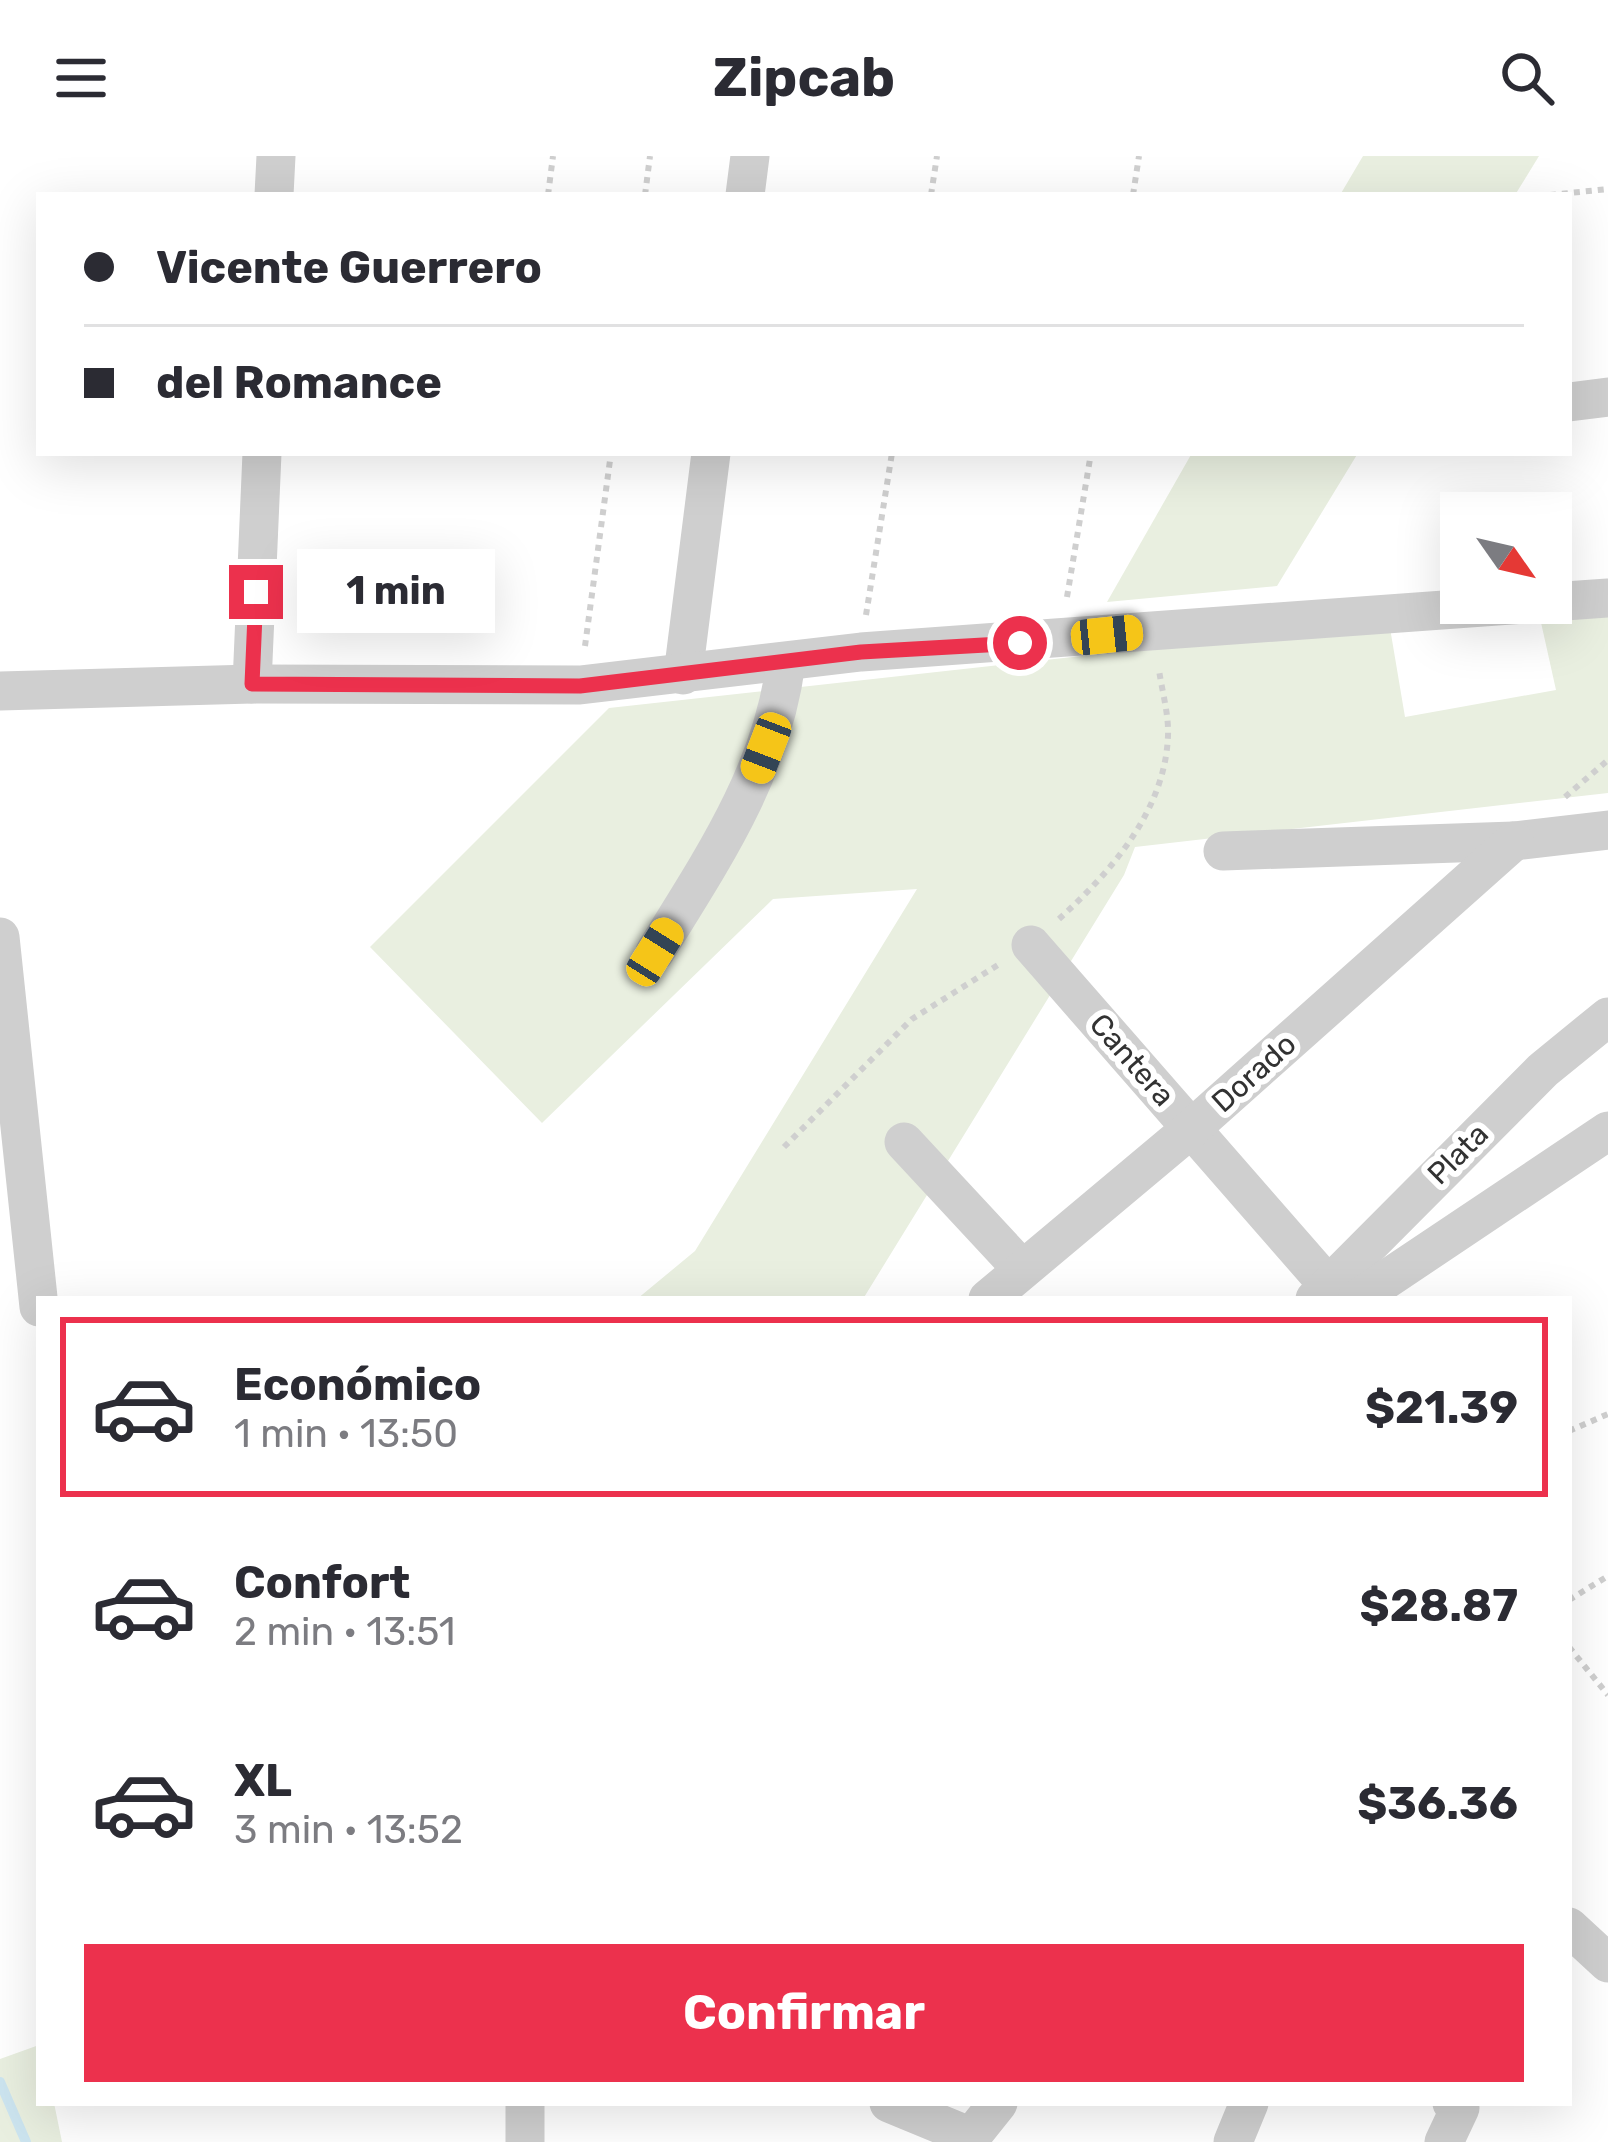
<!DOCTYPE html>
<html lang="es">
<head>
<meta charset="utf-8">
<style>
	:root { --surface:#fff; --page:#f2f2f3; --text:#2b2b33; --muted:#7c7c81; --line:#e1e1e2; --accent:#ec314d }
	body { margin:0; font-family:Rubik,sans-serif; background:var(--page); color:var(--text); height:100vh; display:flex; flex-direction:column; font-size:45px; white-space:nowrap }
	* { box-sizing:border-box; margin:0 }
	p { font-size:39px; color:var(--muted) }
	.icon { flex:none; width:66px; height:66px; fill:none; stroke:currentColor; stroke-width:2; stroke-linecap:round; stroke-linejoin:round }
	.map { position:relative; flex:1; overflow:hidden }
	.panel { position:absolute; left:36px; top:1140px; width:1536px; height:810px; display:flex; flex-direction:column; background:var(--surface); border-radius:0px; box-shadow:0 12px 48px #0002 }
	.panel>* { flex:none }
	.guide { position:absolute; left:36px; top:36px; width:1536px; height:264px; border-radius:0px; box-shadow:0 12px 48px #0002; display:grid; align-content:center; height:264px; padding:0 48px; background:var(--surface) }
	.needle { width:78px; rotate:124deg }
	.tools { position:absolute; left:1440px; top:336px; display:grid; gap:24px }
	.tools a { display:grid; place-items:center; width:132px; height:132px; border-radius:0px; background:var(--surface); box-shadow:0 12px 48px #0002; font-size:60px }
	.end { position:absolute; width:54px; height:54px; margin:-27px; border:15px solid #ec314d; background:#fff; box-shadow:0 0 0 6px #fff }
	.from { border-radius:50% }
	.bubble { position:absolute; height:84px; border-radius:0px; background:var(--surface); box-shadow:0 12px 48px #0002; font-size:39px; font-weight:700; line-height:84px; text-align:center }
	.car { position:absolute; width:36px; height:72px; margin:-36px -18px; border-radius:15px; box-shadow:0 0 9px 3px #0007; background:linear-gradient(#f5c518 24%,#345 0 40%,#f5c518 0 76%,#345 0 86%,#f5c518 0) }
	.guide b { display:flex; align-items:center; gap:42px; height:114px; font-size:45px }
	.guide b+b { border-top:3px solid var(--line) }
	.guide i { width:30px; height:30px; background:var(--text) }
	ul { padding:21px 0 0; list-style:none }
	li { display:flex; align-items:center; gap:36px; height:180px; margin:0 24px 18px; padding:0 24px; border:6px solid transparent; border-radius:0px }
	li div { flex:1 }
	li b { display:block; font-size:45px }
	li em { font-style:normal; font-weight:700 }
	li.current { border-color:var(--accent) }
	li>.icon { width:108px; height:108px; stroke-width:1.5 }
	.button { display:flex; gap:24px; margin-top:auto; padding:24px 48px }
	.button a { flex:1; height:138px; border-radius:0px; background:var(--accent); color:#fff; font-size:48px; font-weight:700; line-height:138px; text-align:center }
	header { display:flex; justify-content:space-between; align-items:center; height:156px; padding:0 48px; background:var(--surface); font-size:54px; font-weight:700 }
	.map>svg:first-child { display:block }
	.green { fill:#e9efe0 }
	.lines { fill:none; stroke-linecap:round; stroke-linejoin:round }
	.stream { stroke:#cce4ef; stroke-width:10 }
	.path { stroke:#cfcfcf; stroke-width:6; stroke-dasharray:6 6; stroke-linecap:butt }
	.minor { stroke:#cfcfcf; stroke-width:39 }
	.route { stroke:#ec314d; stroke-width:15 }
	.labels { text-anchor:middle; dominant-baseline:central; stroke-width:12; stroke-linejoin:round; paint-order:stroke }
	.street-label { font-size:30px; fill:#323232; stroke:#fff }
</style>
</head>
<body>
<header><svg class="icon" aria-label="menu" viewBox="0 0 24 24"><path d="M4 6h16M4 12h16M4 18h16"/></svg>Zipcab<svg class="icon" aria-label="search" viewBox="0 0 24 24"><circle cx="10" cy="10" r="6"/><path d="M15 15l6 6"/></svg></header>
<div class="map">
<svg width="1608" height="1986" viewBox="0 0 1608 1986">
	<rect width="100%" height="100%" fill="#fff"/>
	<g class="green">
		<polygon points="1363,0 1539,0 1515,39 1340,39"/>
		<polygon points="1192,297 1358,297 1277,430 1107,446"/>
		<polygon points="1608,448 1608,637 1135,691 1124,719 863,1143 637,1143 695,1095 917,733 773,743 542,967 370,791 609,552 1389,466 1405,561 1556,534 1538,453"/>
		<polygon points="39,1889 39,1947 54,1947 62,1986 0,1986 0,1903"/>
	</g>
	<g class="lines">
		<polyline class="stream" points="0,1926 26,1986"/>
		<g class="path">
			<polyline points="548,39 553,0"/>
			<polyline points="645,39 650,0"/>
			<polyline points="931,39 937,0"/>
			<polyline points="1133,39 1139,0"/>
			<polyline points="1550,39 1608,33"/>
			<polyline points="1067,441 1091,297"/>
			<polyline points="866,459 892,297"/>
			<polyline points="585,490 611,297"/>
			<polyline points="1565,641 1608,604"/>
			<path d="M 1059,763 C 1112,715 1165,654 1168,580 C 1169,559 1162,535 1159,514"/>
			<polyline points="784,991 912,863 1001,807"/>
			<polyline points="1569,1275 1608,1258"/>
			<polyline points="1569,1444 1608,1420"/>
			<polyline points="1569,1491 1608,1539"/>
		</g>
		<g class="minor">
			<polyline points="274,39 276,0"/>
			<polyline points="745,39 750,0"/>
			<polyline points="1569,246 1608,241"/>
			<polyline points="1551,446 1608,442"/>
			<polyline points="683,519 711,297"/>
			<polyline points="252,528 262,297"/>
			<polyline points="0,535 252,528 580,529 861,496 1539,447"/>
			<polyline points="1223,695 1514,685 1608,674"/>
			<polyline points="0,781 39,1151"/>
			<polyline points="1031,789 1328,1129"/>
			<path d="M 655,796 C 712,704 772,616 786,506"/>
			<polyline points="904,986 1022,1113"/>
			<polyline points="988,1143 1192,972 1514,685"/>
			<polyline points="1315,1143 1543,914 1608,861"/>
			<polyline points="1357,1143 1608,975"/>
			<polyline points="1569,1771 1608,1807"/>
			<polyline points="525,1947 525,1986"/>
			<polyline points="889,1947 969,1980"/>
			<polyline points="967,1986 998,1947"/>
			<polyline points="1233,1986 1249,1947"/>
			<polyline points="1444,1986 1460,1952 1452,1947"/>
		</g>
	</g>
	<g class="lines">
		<polyline class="route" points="256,436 252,528 580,530 861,496 1020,487"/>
	</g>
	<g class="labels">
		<g class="street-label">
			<text transform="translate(1132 904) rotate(49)">Cantera</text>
			<text transform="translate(1254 917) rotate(-42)">Dorado</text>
			<text transform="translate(1458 998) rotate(-45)">Plata</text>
		</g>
	</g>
</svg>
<div class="tools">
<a><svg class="needle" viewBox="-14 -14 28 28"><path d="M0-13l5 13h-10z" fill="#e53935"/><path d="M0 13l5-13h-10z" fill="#7c7c81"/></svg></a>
</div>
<i class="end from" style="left:1020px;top:487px"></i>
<i class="end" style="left:256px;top:436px"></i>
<div class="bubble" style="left:297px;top:393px;width:198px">1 min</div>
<i class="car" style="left:1107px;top:479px;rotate:84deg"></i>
<i class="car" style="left:766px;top:592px;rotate:201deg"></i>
<i class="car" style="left:655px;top:796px;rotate:32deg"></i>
<div class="guide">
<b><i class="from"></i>Vicente Guerrero</b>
<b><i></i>del Romance</b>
</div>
<section class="panel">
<ul>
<li class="current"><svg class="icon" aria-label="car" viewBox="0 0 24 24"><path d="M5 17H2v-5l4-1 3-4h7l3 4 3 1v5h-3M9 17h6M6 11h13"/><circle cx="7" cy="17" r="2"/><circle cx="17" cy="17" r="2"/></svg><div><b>Económico</b><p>1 min · 13:50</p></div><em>$21.39</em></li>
<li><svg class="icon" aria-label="car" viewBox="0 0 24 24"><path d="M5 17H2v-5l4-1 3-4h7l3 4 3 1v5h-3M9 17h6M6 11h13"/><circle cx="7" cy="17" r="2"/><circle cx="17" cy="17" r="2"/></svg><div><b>Confort</b><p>2 min · 13:51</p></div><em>$28.87</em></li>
<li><svg class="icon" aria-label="car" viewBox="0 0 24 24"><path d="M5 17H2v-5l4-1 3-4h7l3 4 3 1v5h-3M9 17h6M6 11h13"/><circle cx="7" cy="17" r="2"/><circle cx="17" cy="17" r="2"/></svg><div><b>XL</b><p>3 min · 13:52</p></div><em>$36.36</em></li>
</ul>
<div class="button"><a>Confirmar</a></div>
</section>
</div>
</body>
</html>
